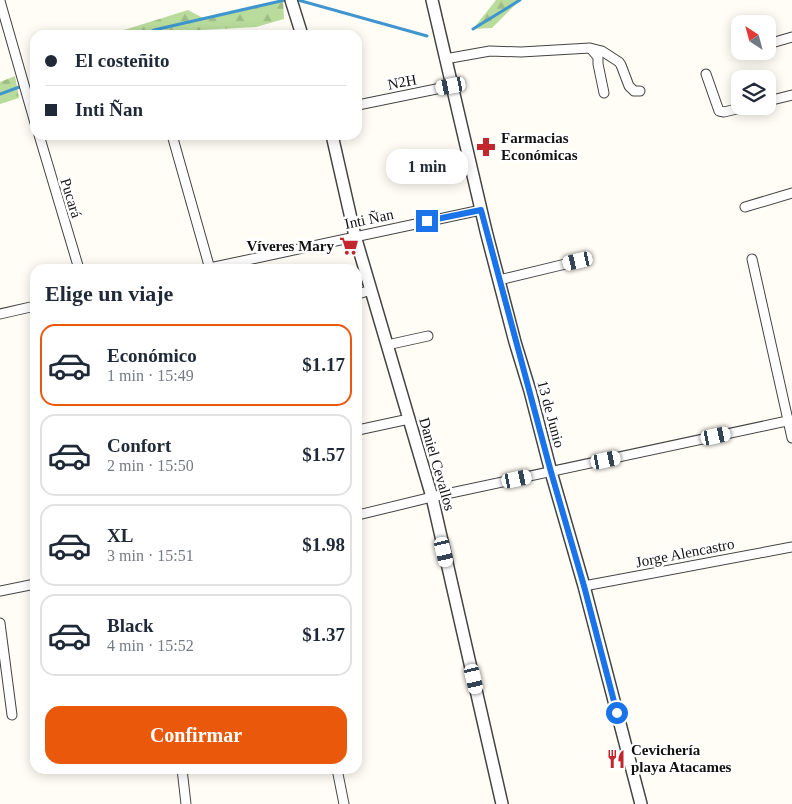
<!DOCTYPE html>
<html lang="es">
<head>
<meta charset="utf-8">
<style>
	:root { --surface:#fff; --page:#f2f2f3; --text:#1f2937; --muted:#747a83; --line:#e0e1e3; --accent:#ea580c }
	body { margin:0; font-family:Georgia,serif; background:var(--page); color:var(--text); height:100vh; display:flex; flex-direction:column; font-size:19px; white-space:nowrap }
	* { box-sizing:border-box; margin:0 }
	p { font-size:16px; color:var(--muted) }
	.icon { flex:none; width:28px; height:28px; fill:none; stroke:currentColor; stroke-width:2; stroke-linecap:round; stroke-linejoin:round }
	.map { position:relative; flex:1; overflow:hidden }
	.panel { position:absolute; left:30px; top:264px; width:332px; height:510px; display:flex; flex-direction:column; background:var(--surface); border-radius:15px; box-shadow:0 2px 12px #0003 }
	.panel>* { flex:none }
	.banner { position:absolute; left:30px; top:30px; width:332px; height:110px; border-radius:15px; box-shadow:0 2px 12px #0003; display:grid; align-content:center; height:110px; padding:0 15px; background:var(--surface) }
	.needle { width:32px; rotate:324deg }
	.tools { position:absolute; left:731px; top:15px; display:grid; gap:10px }
	.tools a { display:grid; place-items:center; width:45px; height:45px; border-radius:10px; background:var(--surface); box-shadow:0 2px 12px #0003; font-size:25px }
	.end { position:absolute; width:22px; height:22px; margin:-11px; border:6px solid #1a73e8; background:#fff; box-shadow:0 0 0 2px #fff }
	.from { border-radius:50% }
	.bubble { position:absolute; height:35px; border-radius:15px; background:var(--surface); box-shadow:0 2px 12px #0003; font-size:16px; font-weight:700; line-height:35px; text-align:center }
	.car { position:absolute; width:15px; height:30px; margin:-15px -8px; border-radius:6px; box-shadow:0 0 4px 1px #0007; background:linear-gradient(#fff 24%,#345 0 40%,#fff 0 76%,#345 0 86%,#fff 0) }
	.banner b { display:flex; align-items:center; gap:18px; height:48px; font-size:19px }
	.banner b+b { border-top:1px solid var(--line) }
	.banner i { width:12px; height:12px; background:var(--text) }
	ul { padding:0; list-style:none }
	li { display:flex; align-items:center; gap:15px; height:82px; margin:0 10px 8px; padding:0 5px; border:2px solid var(--line); border-radius:15px }
	li div { flex:1 }
	li b { display:block; font-size:19px }
	li em { font-style:normal; font-weight:700 }
	li.active { border-color:var(--accent) }
	li>.icon { width:45px; height:45px; stroke-width:1.5 }
	h2 { padding:0 15px; font-size:22px; line-height:60px }
	.button { display:flex; gap:10px; margin-top:auto; padding:10px 15px }
	.button a { flex:1; height:58px; border-radius:15px; background:var(--accent); color:#fff; font-size:20px; font-weight:700; line-height:58px; text-align:center }
	.map>svg:first-child { display:block }
	.forest { fill:url(#forest-firs) }
	.lines { fill:none; stroke-linecap:round; stroke-linejoin:round }
	.stream { stroke:#3f96cf; stroke-width:3 }
	.minor-casing { stroke:#444; stroke-width:11 }
	.tertiary-casing { stroke:#444; stroke-width:14 }
	.minor { stroke:#fff; stroke-width:9 }
	.tertiary { stroke:#fff; stroke-width:11 }
	.route { stroke:#1a73e8; stroke-width:6 }
	.labels { text-anchor:middle; dominant-baseline:central; stroke-width:5; stroke-linejoin:round; paint-order:stroke }
	.street-label { font-size:15px; fill:#111; stroke:#fff }
	.poi-label { font-size:15px; font-weight:bold; fill:#111; stroke:#fff; text-anchor:start }
</style>
</head>
<body>
<div class="map">
<svg width="792" height="804" viewBox="0 0 792 804">
	<defs>
		<pattern id="forest-firs" width="22" height="20" patternUnits="userSpaceOnUse" patternTransform="scale(1.25)"><rect width="22" height="20" fill="#b9dc9c"/><path d="M5 1l3.5 6h-7zM16 11l3.5 6h-7z" fill="#9ebc85"/></pattern>
	</defs>
	<rect width="100%" height="100%" fill="#fffdf5"/>
	<g class="forest">
		<polygon points="283,0 284,19 256,27 147,33 143,35 108,35 188,10 205,19"/>
		<polygon points="496,0 520,0 492,28 473,29"/>
		<polygon points="15,76 19,98 0,104 0,82"/>
	</g>
	<g class="lines">
		<g class="stream">
			<polyline points="298,0 427,36"/>
			<polyline points="473,29 520,0"/>
			<polyline points="143,35 154,30 285,0"/>
			<polyline points="32,81 35,80"/>
			<polyline points="0,94 22,86"/>
		</g>
		<g class="minor-casing">
			<g id="minor">
				<polyline points="0,1 35,123"/>
				<polyline points="768,44 792,37"/>
				<polyline points="591,49 598,57 598,64 604,93"/>
				<polyline points="445,59 490,51 521,52 590,48 602,51 619,62 621,65 629,86 634,91 640,91"/>
				<polyline points="706,74 719,111 724,112 749,106"/>
				<polyline points="768,101 792,95"/>
				<polyline points="358,105 451,86"/>
				<polyline points="39,135 79,269"/>
				<polyline points="172,135 210,269"/>
				<polyline points="745,207 792,193"/>
				<polyline points="752,259 792,438"/>
				<polyline points="205,269 481,210"/>
				<polyline points="499,280 578,261"/>
				<polyline points="358,294 371,290"/>
				<polyline points="0,314 35,306"/>
				<polyline points="387,345 428,336"/>
				<polyline points="358,430 409,419"/>
				<polyline points="358,515 432,497 792,420"/>
				<polyline points="584,586 792,547"/>
				<polyline points="0,591 35,584"/>
				<polyline points="0,623 12,715"/>
				<polyline points="182,769 186,804"/>
				<polyline points="337,769 344,804"/>
			</g>
		</g>
		<g class="tertiary-casing">
			<g id="tertiary">
				<polyline points="291,0 302,35"/>
				<polyline points="432,0 486,231 515,342 530,391 551,472 584,586 641,804"/>
				<polyline points="332,135 355,236 432,497 502,804"/>
			</g>
		</g>
		<use href="#minor" class="minor"/>
		<use href="#tertiary" class="tertiary"/>
	</g>
	<g class="lines">
		<polyline class="route" points="427,221 481,210 551,472 584,586 617,713"/>
	</g>
	<defs>
		<g id="pharmacy-bare" transform="scale(1.5)"><path d="M-2-6h4v4h4v4h-4v4h-4v-4h-4v-4h4Z" fill="#c4262e" stroke="#fff" stroke-width="2.5" paint-order="stroke"/></g>
		<g id="supermarket-bare" transform="scale(1.5)"><path d="M-6-5.5h2.5l.6 2H6L4.5 2H-2.5L-4.4-4H-6ZM-1.5 3.2a1.3 1.3 0 1 0 .1 0ZM3 3.2a1.3 1.3 0 1 0 .1 0Z" fill="#c4262e" stroke="#fff" stroke-width="2.5" paint-order="stroke"/></g>
		<g id="restaurant-bare" transform="scale(1.5)"><path d="M-5-6h1v4h1v-4h1v4h1v-4h1v5L-1.5 .5V6h-2V.5L-5-1ZM5-6V6H3V1.5H1.5Q1.5-4 5-6Z" fill="#c4262e" stroke="#fff" stroke-width="2.5" paint-order="stroke"/></g>
	</defs>
	<g fill-rule="evenodd">
		<use href="#pharmacy-bare" x="486" y="147"/>
		<use href="#supermarket-bare" x="349" y="246"/>
		<use href="#restaurant-bare" x="616" y="759"/>
	</g>
	<g class="labels">
		<g class="street-label">
			<text transform="translate(402 82) rotate(-11)">N2H</text>
			<text transform="translate(71 198) rotate(73)">Pucará</text>
			<text transform="translate(369 219) rotate(-12)">Inti Ñan</text>
			<text transform="translate(551 414) rotate(75)">13 de Junio</text>
			<text transform="translate(437 464) rotate(74)">Daniel Cevallos</text>
			<text transform="translate(685 553) rotate(-11)">Jorge Alencastro</text>
		</g>
		<g class="poi-label">
			<text x="501" y="138">Farmacias<tspan x="501" dy="17">Económicas</tspan></text>
			<text x="334" y="246" text-anchor="end">Víveres Mary</text>
			<text x="631" y="750">Cevichería<tspan x="631" dy="17">playa Atacames</tspan></text>
		</g>
	</g>
</svg>
<div class="tools">
<a><svg class="needle" viewBox="-14 -14 28 28"><path d="M0-13l5 13h-10z" fill="#e53935"/><path d="M0 13l5-13h-10z" fill="#747a83"/></svg></a>
<a><svg class="icon" aria-label="layers" viewBox="0 0 24 24"><path d="M12 4l9 5-9 5-9-5zM3 14l9 5 9-5"/></svg></a>
</div>
<i class="end from" style="left:617px;top:713px"></i>
<i class="end" style="left:427px;top:221px"></i>
<div class="bubble" style="left:386px;top:149px;width:82px">1 min</div>
<i class="car" style="left:451px;top:86px;rotate:259deg"></i>
<i class="car" style="left:578px;top:261px;rotate:257deg"></i>
<i class="car" style="left:716px;top:436px;rotate:78deg"></i>
<i class="car" style="left:606px;top:460px;rotate:78deg"></i>
<i class="car" style="left:517px;top:479px;rotate:78deg"></i>
<i class="car" style="left:444px;top:552px;rotate:167deg"></i>
<i class="car" style="left:474px;top:679px;rotate:167deg"></i>
<div class="banner">
<b><i class="from"></i>El costeñito</b>
<b><i></i>Inti Ñan</b>
</div>
<section class="panel">
<h2>Elige un viaje</h2>
<ul>
<li class="active"><svg class="icon" aria-label="car" viewBox="0 0 24 24"><path d="M5 17H2v-5l4-1 3-4h7l3 4 3 1v5h-3M9 17h6M6 11h13"/><circle cx="7" cy="17" r="2"/><circle cx="17" cy="17" r="2"/></svg><div><b>Económico</b><p>1 min · 15:49</p></div><em>$1.17</em></li>
<li><svg class="icon" aria-label="car" viewBox="0 0 24 24"><path d="M5 17H2v-5l4-1 3-4h7l3 4 3 1v5h-3M9 17h6M6 11h13"/><circle cx="7" cy="17" r="2"/><circle cx="17" cy="17" r="2"/></svg><div><b>Confort</b><p>2 min · 15:50</p></div><em>$1.57</em></li>
<li><svg class="icon" aria-label="car" viewBox="0 0 24 24"><path d="M5 17H2v-5l4-1 3-4h7l3 4 3 1v5h-3M9 17h6M6 11h13"/><circle cx="7" cy="17" r="2"/><circle cx="17" cy="17" r="2"/></svg><div><b>XL</b><p>3 min · 15:51</p></div><em>$1.98</em></li>
<li><svg class="icon" aria-label="car" viewBox="0 0 24 24"><path d="M5 17H2v-5l4-1 3-4h7l3 4 3 1v5h-3M9 17h6M6 11h13"/><circle cx="7" cy="17" r="2"/><circle cx="17" cy="17" r="2"/></svg><div><b>Black</b><p>4 min · 15:52</p></div><em>$1.37</em></li>
</ul>
<div class="button"><a>Confirmar</a></div>
</section>
</div>
</body>
</html>
